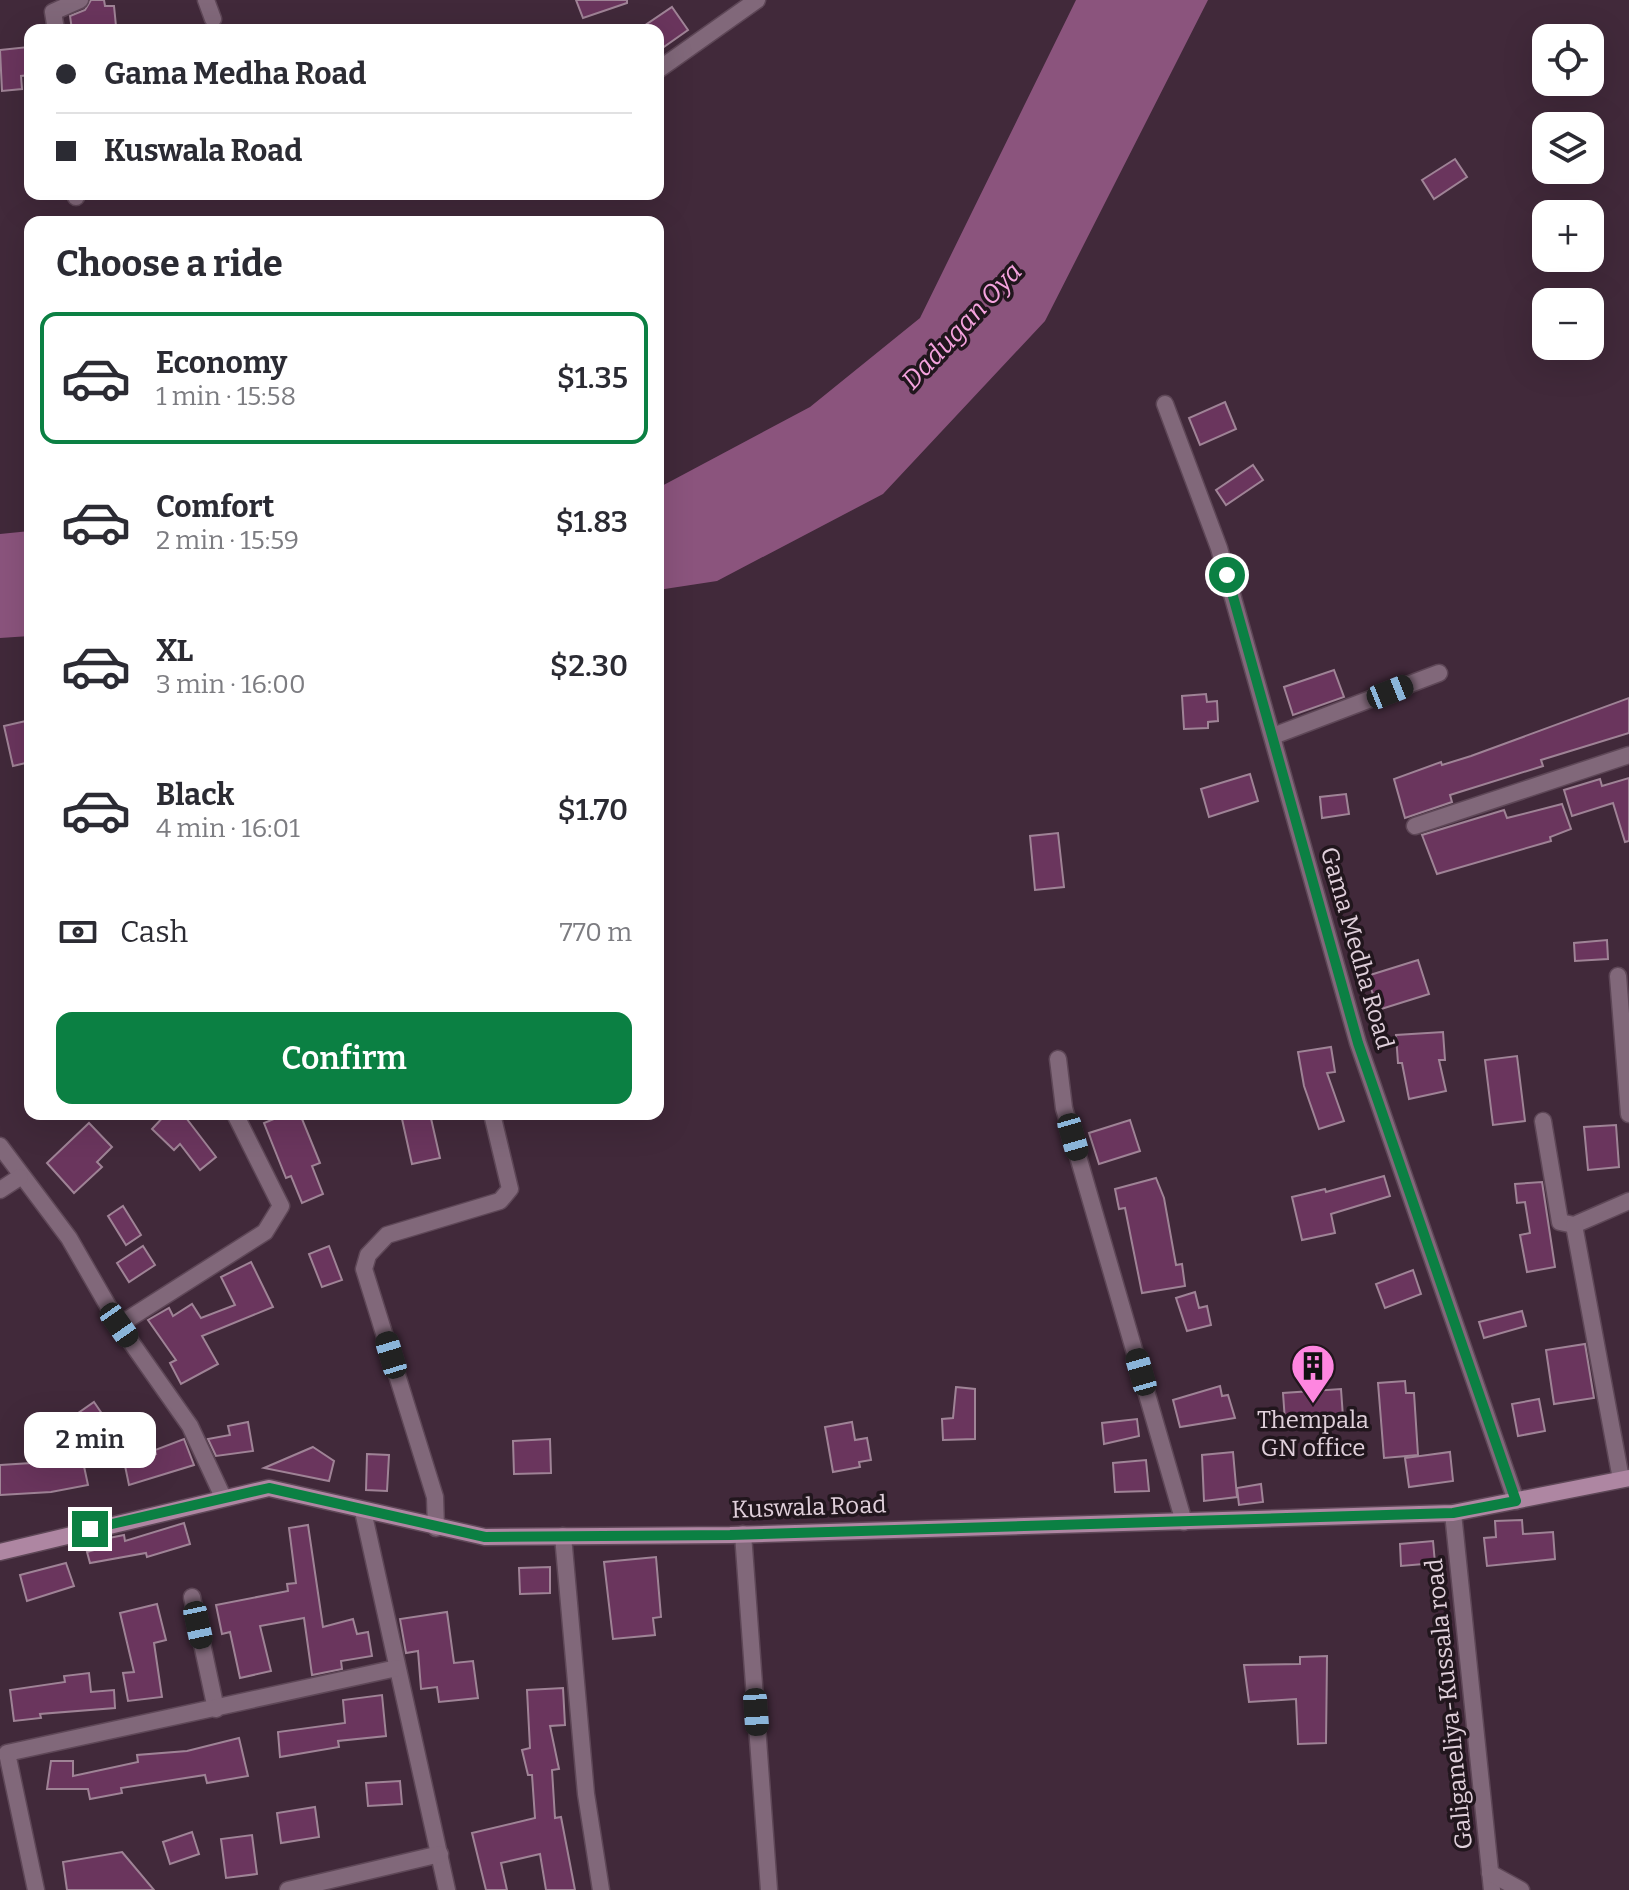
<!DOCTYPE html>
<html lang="en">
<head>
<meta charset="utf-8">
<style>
	:root { --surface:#fff; --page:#f2f2f3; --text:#2b2b33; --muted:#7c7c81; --line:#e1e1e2; --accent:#0b8043 }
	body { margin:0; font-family:Bitter,serif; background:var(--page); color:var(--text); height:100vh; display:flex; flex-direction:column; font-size:30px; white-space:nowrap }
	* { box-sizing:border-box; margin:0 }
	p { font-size:26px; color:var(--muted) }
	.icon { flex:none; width:44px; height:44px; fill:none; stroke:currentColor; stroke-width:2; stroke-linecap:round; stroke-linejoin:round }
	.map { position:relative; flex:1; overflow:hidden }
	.sheet { position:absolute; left:24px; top:216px; width:640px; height:904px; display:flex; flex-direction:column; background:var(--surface); border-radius:16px; box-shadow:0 8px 32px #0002 }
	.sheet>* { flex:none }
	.guide { position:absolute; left:24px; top:24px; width:640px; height:176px; border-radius:16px; box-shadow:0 8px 32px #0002; display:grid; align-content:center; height:176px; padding:0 32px; background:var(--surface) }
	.controls { position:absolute; left:1532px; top:24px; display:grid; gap:16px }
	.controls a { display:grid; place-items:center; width:72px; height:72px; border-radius:16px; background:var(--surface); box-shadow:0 8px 32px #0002; font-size:40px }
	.end { position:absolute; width:36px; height:36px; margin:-18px; border:10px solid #0b8043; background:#fff; box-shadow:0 0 0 4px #fff }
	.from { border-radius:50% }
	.bubble { position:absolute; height:56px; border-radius:16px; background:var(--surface); box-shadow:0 8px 32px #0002; font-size:26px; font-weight:600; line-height:56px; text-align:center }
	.car { position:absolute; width:24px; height:48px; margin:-24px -12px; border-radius:10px; box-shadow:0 0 6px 2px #0007; background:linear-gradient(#222 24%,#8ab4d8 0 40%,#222 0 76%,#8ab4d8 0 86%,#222 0) }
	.guide b { display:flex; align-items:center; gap:28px; height:76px; font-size:30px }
	.guide b+b { border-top:2px solid var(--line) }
	.guide i { width:20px; height:20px; background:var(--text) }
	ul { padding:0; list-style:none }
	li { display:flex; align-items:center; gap:24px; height:132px; margin:0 16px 12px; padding:0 16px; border:4px solid transparent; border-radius:16px }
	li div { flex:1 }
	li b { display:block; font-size:30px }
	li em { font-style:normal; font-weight:600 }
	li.active { border-color:var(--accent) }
	li>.icon { width:72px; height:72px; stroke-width:1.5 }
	h2 { padding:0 32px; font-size:36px; line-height:96px }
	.pay { display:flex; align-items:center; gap:20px; height:88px; padding:0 32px; font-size:30px }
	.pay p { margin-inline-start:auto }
	.action { display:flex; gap:16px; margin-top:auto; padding:16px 32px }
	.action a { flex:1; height:92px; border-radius:16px; background:var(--accent); color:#fff; font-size:32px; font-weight:600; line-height:92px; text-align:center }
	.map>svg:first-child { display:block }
	.water { fill:#8b547d }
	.building { fill:#6a355d; stroke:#9f8396; stroke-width:2 }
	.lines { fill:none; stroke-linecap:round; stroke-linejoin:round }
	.street-casing { stroke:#5e4757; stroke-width:19 }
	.secondary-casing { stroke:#5e4757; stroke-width:19 }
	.street { stroke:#81687a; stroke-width:16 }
	.secondary { stroke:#ae86a2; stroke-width:16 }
	.route { stroke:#0b8043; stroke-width:10 }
	.labels { text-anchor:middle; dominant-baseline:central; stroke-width:7; stroke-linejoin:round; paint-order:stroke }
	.street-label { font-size:24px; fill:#e0d0db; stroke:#21161d }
	.poi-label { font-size:24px; fill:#e0d0db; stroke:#21161d }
	.water-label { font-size:26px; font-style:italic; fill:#f5a3de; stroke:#21161d }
</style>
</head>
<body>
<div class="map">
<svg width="1629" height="1890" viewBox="0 0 1629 1890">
	<rect width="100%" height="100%" fill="#41293a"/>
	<g class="water">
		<polygon points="1076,0 1208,0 1045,321 883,494 717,581 658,590 658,488 810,407 920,318"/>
		<polygon points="30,531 30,636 0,638 0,534"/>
	</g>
	<g class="building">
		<polygon points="91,0 104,0 105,6 114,6 116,26 72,30 70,16 85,10"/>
		<polygon points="576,0 627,0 627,3 583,18"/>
		<polygon points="672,7 688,30 658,51 658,30 638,30"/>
		<polygon points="28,47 30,75 21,76 22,89 2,91 0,50"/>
		<polygon points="1455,159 1467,177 1434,199 1422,180"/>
		<polygon points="1225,402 1236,429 1200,445 1189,418"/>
		<polygon points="1253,465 1263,480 1226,505 1216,490"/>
		<polygon points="1334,670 1344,697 1293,715 1284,687"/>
		<polygon points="1206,694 1207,702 1217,701 1218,721 1208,722 1208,728 1184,729 1182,696"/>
		<polygon points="1629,698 1629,733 1541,760 1543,766 1450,795 1452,802 1405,818 1394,779 1441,762 1442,765 1471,756"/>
		<polygon points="30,720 30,762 13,766 4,726"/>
		<polygon points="1250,774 1258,801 1209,817 1201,789"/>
		<polygon points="1629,778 1629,841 1625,842 1613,803 1572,816 1564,790 1600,779 1602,786"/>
		<polygon points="1346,794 1349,814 1322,818 1320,797"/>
		<polygon points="1562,804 1571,829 1550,837 1551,841 1437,874 1422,835 1504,810 1507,818"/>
		<polygon points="1058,833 1064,887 1035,890 1030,836"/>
		<polygon points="1607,940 1608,959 1575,961 1574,943"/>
		<polygon points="1418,960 1429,994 1378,1010 1367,976"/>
		<polygon points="1443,1032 1445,1060 1439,1060 1446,1091 1409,1099 1402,1063 1398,1063 1396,1035"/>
		<polygon points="1331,1047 1335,1072 1327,1073 1344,1121 1319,1129 1304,1086 1298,1052"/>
		<polygon points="1517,1056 1525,1121 1493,1125 1485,1060"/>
		<polygon points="166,1114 183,1114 216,1157 200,1170 180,1144 174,1150 152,1129"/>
		<polygon points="286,1114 300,1114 320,1163 312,1166 323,1194 302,1203 291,1176 286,1178 264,1123"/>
		<polygon points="430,1114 440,1158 412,1164 402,1119"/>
		<polygon points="1130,1120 1140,1151 1099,1164 1089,1133"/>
		<polygon points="89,1123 112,1147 97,1162 102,1167 74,1193 47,1163"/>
		<polygon points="1616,1125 1619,1167 1588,1170 1584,1127"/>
		<polygon points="1384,1176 1390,1196 1331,1214 1335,1233 1302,1240 1292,1197 1325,1189 1326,1192"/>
		<polygon points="1156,1178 1164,1198 1176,1265 1182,1264 1185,1286 1142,1293 1125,1208 1119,1209 1115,1189"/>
		<polygon points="1542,1182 1555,1267 1527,1272 1520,1235 1530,1233 1525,1202 1517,1203 1515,1184"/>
		<polygon points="123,1206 141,1235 126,1245 108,1216"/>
		<polygon points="143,1246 155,1265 129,1282 117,1263"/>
		<polygon points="329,1246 342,1280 322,1287 309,1254"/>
		<polygon points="251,1262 273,1307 202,1336 218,1364 181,1384 170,1363 176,1360 148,1320 169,1308 173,1316 192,1304 201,1318 235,1305 221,1277"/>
		<polygon points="1413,1270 1421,1294 1385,1308 1376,1284"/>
		<polygon points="1195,1292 1199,1308 1207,1306 1211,1325 1187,1331 1176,1298"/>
		<polygon points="1522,1311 1526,1326 1484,1338 1479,1322"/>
		<polygon points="1585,1344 1594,1398 1554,1404 1546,1350"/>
		<polygon points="1405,1381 1406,1393 1414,1393 1418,1455 1384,1458 1378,1383"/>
		<polygon points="1220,1386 1222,1396 1228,1395 1235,1418 1180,1427 1173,1400"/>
		<polygon points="956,1387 975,1389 975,1439 943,1440 942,1419 953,1418"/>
		<polygon points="1341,1389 1343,1417 1285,1421 1283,1393"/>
		<polygon points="1539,1399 1545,1431 1518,1436 1512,1404"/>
		<polygon points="94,1402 107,1421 84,1437 71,1418"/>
		<polygon points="1137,1419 1139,1436 1104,1444 1102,1423"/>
		<polygon points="248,1422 253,1451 216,1456 208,1439 230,1435 228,1426"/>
		<polygon points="852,1422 855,1440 867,1438 871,1460 859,1462 860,1467 833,1472 825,1427"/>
		<polygon points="184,1439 194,1465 129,1485 124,1461 156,1454 155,1450"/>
		<polygon points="550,1439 551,1473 514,1474 513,1441"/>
		<polygon points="79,1443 88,1485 51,1492 0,1495 0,1465 47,1462 44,1452"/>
		<polygon points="313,1447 334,1461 329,1481 264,1468"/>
		<polygon points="1233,1452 1237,1497 1204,1501 1202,1455"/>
		<polygon points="1450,1452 1453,1481 1409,1487 1405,1458"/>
		<polygon points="367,1454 389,1455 387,1491 366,1490"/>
		<polygon points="1146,1460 1149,1491 1115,1492 1113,1463"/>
		<polygon points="1261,1484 1263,1502 1239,1505 1237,1488"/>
		<polygon points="1522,1520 1523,1534 1553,1532 1555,1559 1487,1566 1484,1538 1496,1537 1495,1521"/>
		<polygon points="184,1523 190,1544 147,1557 146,1553 90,1563 87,1552 101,1548 99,1540 124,1535 125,1541"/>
		<polygon points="308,1525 323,1627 353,1619 357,1634 368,1632 372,1656 341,1661 342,1669 312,1675 304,1618 260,1626 271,1671 240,1678 230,1632 222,1634 216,1605 288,1591 287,1584 296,1583 289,1528"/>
		<polygon points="1433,1541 1435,1563 1401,1566 1400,1544"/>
		<polygon points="656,1557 661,1617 653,1618 655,1635 613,1639 604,1562"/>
		<polygon points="66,1563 74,1586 27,1601 20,1575"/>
		<polygon points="550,1567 550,1593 520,1594 519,1568"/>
		<polygon points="157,1604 166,1640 154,1643 162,1697 128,1701 123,1673 134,1672 120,1613"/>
		<polygon points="447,1612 454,1663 473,1661 478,1698 439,1702 437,1687 421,1689 418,1651 406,1653 400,1619"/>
		<polygon points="1327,1656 1326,1743 1298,1744 1296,1699 1249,1702 1244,1665 1300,1664 1300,1657"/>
		<polygon points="89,1673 91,1692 114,1690 115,1708 40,1714 41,1718 14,1721 10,1690 65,1682 64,1676"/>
		<polygon points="563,1688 565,1725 550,1726 559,1769 552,1770 555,1818 561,1817 575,1890 546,1890 540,1854 501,1863 507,1890 486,1890 472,1833 535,1818 532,1775 528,1775 522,1750 530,1748 527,1690"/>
		<polygon points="382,1695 386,1736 338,1741 339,1747 280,1757 278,1732 345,1723 343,1700"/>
		<polygon points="239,1738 248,1776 207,1783 205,1775 121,1788 122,1793 90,1799 88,1789 47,1789 51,1761 73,1761 73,1776 138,1762 137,1755 187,1751"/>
		<polygon points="400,1781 402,1804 368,1806 366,1783"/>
		<polygon points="315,1807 319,1837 281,1843 277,1813"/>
		<polygon points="192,1832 199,1854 170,1864 163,1842"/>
		<polygon points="252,1835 257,1874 226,1878 221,1839"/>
		<polygon points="122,1852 154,1890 67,1890 63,1862"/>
	</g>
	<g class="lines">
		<g class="street-casing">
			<g id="street">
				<polyline points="206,0 213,19"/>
				<polyline points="56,30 53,12 80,0"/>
				<polyline points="658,70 757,0"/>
				<polyline points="76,194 76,197"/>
				<polyline points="1165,404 1219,548 1358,1043 1516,1501"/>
				<polyline points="1273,736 1439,673"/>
				<polyline points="1415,826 1629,755"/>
				<polyline points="1618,976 1629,1114"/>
				<polyline points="1058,1059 1064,1108 1184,1522"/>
				<polyline points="1543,1121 1560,1222 1574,1225 1629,1201"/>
				<polyline points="0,1146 69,1238 119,1325 190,1426 223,1497"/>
				<polyline points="0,1190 20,1177"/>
				<polyline points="1574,1225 1621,1479"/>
				<polyline points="119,1325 265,1232 281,1206 235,1114"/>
				<polyline points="363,1511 447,1890"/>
				<polyline points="1453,1513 1492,1890"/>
				<polyline points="436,1528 435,1497 364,1269 368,1255 387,1235 500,1201 510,1189 492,1114"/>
				<polyline points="743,1534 769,1890"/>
				<polyline points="563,1536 586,1794 601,1890"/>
				<polyline points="192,1597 216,1709"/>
				<polyline points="1490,1873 1521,1890"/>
				<polyline points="36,1890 7,1753 397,1668"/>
				<polyline points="288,1890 440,1854"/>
			</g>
		</g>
		<g class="secondary-casing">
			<polyline id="secondary" points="0,1552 269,1488 485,1537 730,1535 1453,1513 1629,1478"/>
		</g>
		<use href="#street" class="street"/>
		<use href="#secondary" class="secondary"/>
	</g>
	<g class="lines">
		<polyline class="route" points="90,1529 269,1488 485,1537 730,1535 1453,1513 1516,1501 1358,1043 1227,575"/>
	</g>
	<defs>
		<g id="building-pin" transform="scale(2.3)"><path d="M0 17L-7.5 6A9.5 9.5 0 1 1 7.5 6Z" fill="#fe86e0" stroke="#21161d"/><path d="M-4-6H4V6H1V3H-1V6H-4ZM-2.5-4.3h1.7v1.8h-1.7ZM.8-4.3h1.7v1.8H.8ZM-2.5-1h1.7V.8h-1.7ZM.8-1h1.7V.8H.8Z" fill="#111"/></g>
	</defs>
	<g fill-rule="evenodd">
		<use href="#building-pin" x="1313" y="1366"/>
	</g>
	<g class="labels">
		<g class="street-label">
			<text transform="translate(1357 948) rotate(74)">Gama Medha Road</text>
			<text transform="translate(809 1507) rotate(-2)">Kuswala Road</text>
			<text transform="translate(1449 1704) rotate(-96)">Galiganeliya-Kussala road</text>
		</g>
		<g class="poi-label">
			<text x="1313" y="1420">Thempala<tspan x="1313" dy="28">GN office</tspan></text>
		</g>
		<g class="water-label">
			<text transform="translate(962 326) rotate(-47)">Dadugan Oya</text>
		</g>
	</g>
</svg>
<div class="controls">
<a><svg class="icon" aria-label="locate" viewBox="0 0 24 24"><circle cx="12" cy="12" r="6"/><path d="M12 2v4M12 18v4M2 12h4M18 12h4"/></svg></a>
<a><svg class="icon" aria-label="layers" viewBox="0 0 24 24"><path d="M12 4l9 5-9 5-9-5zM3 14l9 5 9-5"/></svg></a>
<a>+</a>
<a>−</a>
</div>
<i class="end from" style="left:1227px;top:575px"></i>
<i class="end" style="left:90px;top:1529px"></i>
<div class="bubble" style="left:24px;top:1412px;width:132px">2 min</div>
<i class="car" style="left:1390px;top:692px;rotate:68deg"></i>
<i class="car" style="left:1073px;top:1137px;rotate:164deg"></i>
<i class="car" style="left:119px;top:1325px;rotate:145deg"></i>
<i class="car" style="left:391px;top:1355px;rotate:343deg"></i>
<i class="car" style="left:1141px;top:1372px;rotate:344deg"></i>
<i class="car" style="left:198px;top:1625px;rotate:168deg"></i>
<i class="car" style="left:756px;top:1712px;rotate:176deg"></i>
<div class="guide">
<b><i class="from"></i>Gama Medha Road</b>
<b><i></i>Kuswala Road</b>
</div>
<section class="sheet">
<h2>Choose a ride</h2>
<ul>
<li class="active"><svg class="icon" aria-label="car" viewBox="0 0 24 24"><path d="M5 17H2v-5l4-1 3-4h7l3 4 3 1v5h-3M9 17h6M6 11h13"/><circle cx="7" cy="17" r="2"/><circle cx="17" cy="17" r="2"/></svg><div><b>Economy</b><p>1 min · 15:58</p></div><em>$1.35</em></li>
<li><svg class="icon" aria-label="car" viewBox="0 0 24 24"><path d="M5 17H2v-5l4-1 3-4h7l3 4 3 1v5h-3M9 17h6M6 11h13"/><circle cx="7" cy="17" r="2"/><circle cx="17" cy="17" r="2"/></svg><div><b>Comfort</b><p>2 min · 15:59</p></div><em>$1.83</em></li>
<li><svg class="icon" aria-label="car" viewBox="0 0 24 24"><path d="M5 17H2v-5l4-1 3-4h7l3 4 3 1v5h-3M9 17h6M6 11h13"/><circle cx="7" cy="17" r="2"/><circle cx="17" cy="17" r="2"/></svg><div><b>XL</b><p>3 min · 16:00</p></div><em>$2.30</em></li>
<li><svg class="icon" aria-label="car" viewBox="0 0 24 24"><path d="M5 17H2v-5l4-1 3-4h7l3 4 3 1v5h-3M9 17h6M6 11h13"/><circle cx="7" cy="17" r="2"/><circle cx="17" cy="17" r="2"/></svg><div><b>Black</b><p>4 min · 16:01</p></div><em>$1.70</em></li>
</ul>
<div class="pay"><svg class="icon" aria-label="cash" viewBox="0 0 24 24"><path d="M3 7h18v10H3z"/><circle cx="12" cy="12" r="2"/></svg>Cash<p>770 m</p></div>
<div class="action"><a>Confirm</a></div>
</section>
</div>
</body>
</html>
